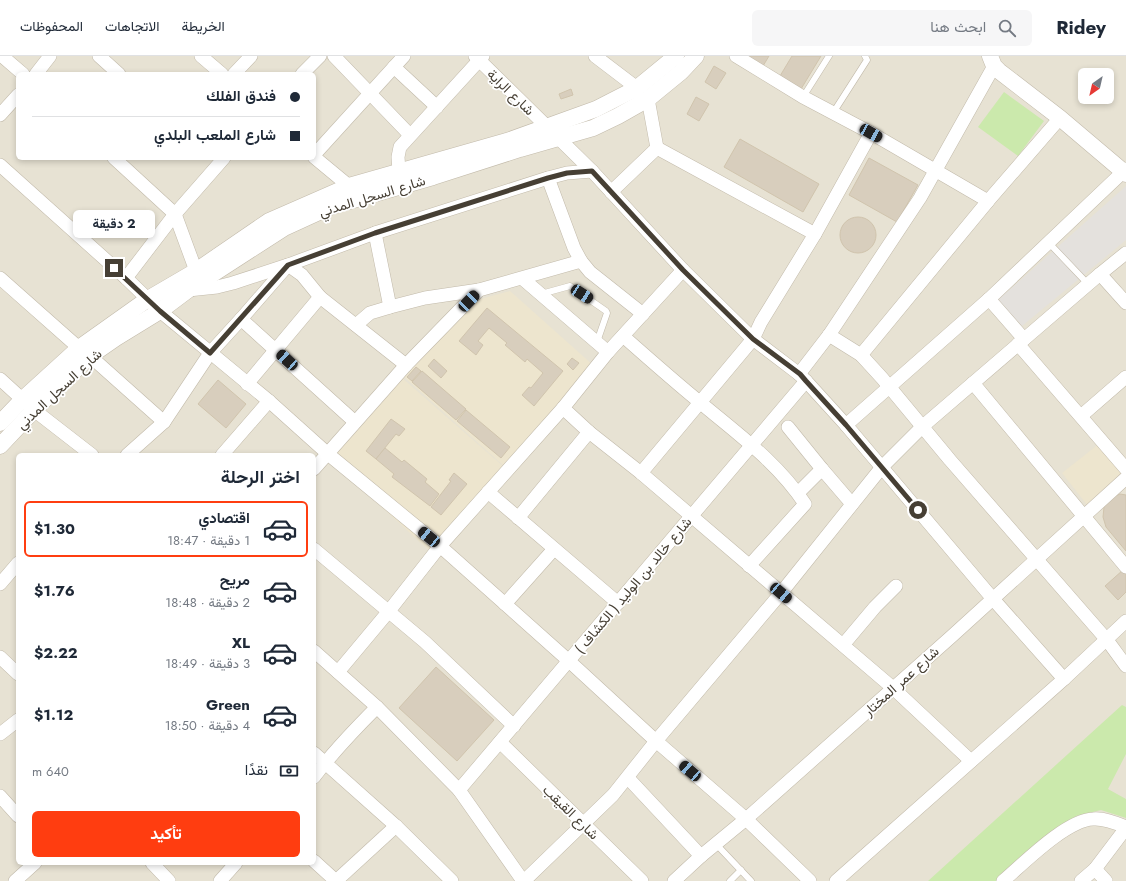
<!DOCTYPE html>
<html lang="ar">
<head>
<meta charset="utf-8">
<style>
	:root { --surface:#fff; --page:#f6f6f7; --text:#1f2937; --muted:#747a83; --line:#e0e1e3; --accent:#ff3d10 }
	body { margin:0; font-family:Jost,Vazirmatn,sans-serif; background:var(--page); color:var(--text); direction:rtl; height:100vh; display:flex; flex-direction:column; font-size:15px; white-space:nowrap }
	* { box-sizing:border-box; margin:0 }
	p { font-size:13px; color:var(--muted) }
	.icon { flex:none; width:22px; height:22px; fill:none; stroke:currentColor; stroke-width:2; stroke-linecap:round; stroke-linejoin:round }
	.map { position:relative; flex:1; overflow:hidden; direction:ltr }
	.drawer { position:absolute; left:16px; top:397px; width:300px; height:412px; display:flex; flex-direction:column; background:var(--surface); border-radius:6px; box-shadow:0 2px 6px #0003; direction:rtl }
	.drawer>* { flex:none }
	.banner { position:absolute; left:16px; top:16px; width:300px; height:88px; border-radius:6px; box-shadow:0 2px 6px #0003; direction:rtl; display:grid; align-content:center; height:88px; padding:0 16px; background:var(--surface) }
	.needle { width:26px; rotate:214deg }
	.tools { position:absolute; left:1078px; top:12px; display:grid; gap:8px }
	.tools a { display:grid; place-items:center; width:36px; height:36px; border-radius:6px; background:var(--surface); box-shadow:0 2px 6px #0003; font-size:20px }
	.end { position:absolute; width:18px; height:18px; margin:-9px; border:5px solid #463f34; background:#fff; box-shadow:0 0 0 2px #fff }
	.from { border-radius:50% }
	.bubble { position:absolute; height:28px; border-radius:6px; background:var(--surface); box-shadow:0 2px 6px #0003; font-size:13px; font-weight:700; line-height:28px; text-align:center; direction:rtl }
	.car { position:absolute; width:12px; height:24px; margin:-12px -6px; border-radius:5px; box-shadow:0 0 3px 1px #0007; background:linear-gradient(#222 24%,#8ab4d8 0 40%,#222 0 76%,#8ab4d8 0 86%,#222 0) }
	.banner b { display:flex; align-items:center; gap:14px; height:38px; font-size:15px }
	.banner b+b { border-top:1px solid var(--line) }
	.banner i { width:10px; height:10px; background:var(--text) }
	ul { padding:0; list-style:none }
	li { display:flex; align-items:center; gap:12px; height:56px; margin:0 8px 6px; padding:0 8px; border:2px solid transparent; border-radius:6px }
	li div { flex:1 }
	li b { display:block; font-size:15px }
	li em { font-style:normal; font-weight:700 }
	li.active { border-color:var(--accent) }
	li>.icon { width:36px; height:36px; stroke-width:1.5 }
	h2 { padding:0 16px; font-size:18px; line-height:48px }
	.pay { display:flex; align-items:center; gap:10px; height:44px; padding:0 16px; font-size:15px }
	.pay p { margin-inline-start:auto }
	.cta { display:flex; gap:8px; margin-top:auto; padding:8px 16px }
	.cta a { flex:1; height:46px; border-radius:6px; background:var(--accent); color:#fff; font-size:16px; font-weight:700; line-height:46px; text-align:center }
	header { display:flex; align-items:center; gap:24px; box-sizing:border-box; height:56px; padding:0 20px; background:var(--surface); border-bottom:1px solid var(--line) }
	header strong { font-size:19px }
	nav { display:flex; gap:22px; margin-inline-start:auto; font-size:14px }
	.search { width:280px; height:36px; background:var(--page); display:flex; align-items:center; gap:10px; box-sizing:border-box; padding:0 14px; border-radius:6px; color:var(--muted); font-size:15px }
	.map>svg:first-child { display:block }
	.residential { fill:#e7e2d3; fill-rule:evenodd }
	.education { fill:#ede5ce }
	.green { fill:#cbe9ac }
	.parking { fill:#e4e1dd }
	.building { fill:#d8cebd; stroke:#d0c4ad }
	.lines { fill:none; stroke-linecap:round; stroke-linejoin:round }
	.service-casing { stroke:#c2baaa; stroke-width:7 }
	.minor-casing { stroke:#c2baaa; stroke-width:14 }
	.tertiary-casing { stroke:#c2baaa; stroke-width:17 }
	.service { stroke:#fff; stroke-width:6 }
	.minor { stroke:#fff; stroke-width:13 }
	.tertiary { stroke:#fff; stroke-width:16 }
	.route { stroke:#463f34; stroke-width:5 }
	.labels { text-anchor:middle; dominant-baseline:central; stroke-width:3.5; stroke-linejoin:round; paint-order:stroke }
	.street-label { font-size:14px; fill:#463f34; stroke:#fff }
</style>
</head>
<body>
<header>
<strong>Ridey</strong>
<div class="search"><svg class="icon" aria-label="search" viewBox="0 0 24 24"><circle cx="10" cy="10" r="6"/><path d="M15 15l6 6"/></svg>ابحث هنا</div>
<nav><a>الخريطة</a><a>الاتجاهات</a><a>المحفوظات</a></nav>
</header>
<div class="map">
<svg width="1126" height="825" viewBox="0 0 1126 825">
	<rect width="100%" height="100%" fill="#f3efe5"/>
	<path class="residential" d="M 0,0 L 1126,0 L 1126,825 L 0,825 ZM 18,18 L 314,18 L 314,102 L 18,102 ZM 1085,19 L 1107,19 L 1107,41 L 1085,41 ZM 18,399 L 314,399 L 314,807 L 18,807 Z"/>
	<g class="education">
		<polygon points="510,235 594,310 504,410 404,321 477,244"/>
		<polygon points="400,320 503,410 435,500 320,394 361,370"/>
		<polygon points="1100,387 1126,419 1091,454 1062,417"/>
	</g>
	<g class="green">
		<polygon points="1004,36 1044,65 1018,100 978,71"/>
		<polygon points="1122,649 1126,651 1126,698 1108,733 1126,743 1126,762 1101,754 1076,760 997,825 928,825"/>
	</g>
	<polygon class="parking" points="1126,130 1126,184 1022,270 998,244"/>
	<g class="building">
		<polygon points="746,0 769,0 763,10"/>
		<polygon points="792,0 821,0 801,33 780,20"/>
		<polygon points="714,10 726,17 716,33 705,26"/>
		<polygon points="571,33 573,39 561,43 559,38"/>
		<polygon points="696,41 709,48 699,65 687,58"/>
		<polygon points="740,83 819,128 803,156 724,111"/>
		<polygon points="869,102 918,129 897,166 849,139"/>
		<circle cx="858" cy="179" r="18"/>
		<polygon points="487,252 563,315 534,350 522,339 529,331 531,332 543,317 527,303 525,306 505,289 507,287 489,272 478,285 483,289 476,299 459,285"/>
		<polygon points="572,302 579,307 573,314 567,308"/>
		<polygon points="434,303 447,315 441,322 428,310"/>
		<polygon points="416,311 421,315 412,325 407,321"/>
		<polygon points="422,315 466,353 456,364 412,326"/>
		<polygon points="218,324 246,348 226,372 198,348"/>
		<polygon points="466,354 510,391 501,402 457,365"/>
		<polygon points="391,363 405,373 399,380 396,378 376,403 366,395"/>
		<polygon points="385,392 402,406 404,404 427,423 425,426 439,438 430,450 392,421 394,418 376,403"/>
		<polygon points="454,417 467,428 441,459 431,451 451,425 449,424"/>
		<polygon points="1120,438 1126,439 1126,495 1106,471 1103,461 1104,451 1111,442"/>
		<polygon points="1123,514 1126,518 1126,536 1118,544 1105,530"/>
		<polygon points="436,611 494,664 457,705 399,652"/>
	</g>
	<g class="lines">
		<g class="service-casing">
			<g id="service">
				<polyline points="803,41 829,0"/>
				<polyline points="833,57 867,4 865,0"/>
				<polyline points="1049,187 1088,228"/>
				<polyline points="541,238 570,230 606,255 607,257 597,286"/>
				<polyline points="716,788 751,825"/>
				<polyline points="730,825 741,814"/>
			</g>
		</g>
		<g class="minor-casing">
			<g id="minor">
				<polyline points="2,0 23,18"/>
				<polyline points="99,0 119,18"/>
				<polyline points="201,0 222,18"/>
				<polyline points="334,0 410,79"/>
				<polyline points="475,0 592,115 683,214 753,283 799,318 806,325 846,369 993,543 1064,623"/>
				<polyline points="595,0 637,32"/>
				<polyline points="736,0 803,41 871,77 988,145"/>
				<polyline points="394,11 437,51"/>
				<polyline points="36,18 50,0"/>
				<polyline points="234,18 251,0"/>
				<polyline points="302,18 320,0"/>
				<polyline points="648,43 657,92"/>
				<polyline points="0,59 18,39"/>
				<polyline points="657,92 815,178"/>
				<polyline points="314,99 404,0"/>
				<polyline points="314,101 349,130"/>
				<polyline points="114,102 175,158 196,215"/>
				<polyline points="0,109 126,222 160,255 269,345 328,398 440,490 569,605 656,685 746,763 810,825"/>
				<polyline points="399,115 398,101 400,91 483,0"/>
				<polyline points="548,122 574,192 581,205 590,216 643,258"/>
				<polyline points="611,136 657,92"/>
				<polyline points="375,177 390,251"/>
				<polyline points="1100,218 1126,247"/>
				<polyline points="0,222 79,292"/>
				<polyline points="126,222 175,158 224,102"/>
				<polyline points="523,223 608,296"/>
				<polyline points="188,234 217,231 233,227 288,209 375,177 548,122 567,117 592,115"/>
				<polyline points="989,243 1024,283"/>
				<polyline points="241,263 288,209 302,219 320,241 406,309"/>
				<polyline points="356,269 370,257 390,251 425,242 479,234 581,205"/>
				<polyline points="829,279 861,299 882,322 950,404 1107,584 1126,610"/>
				<path d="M 623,280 C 649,303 675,326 702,348 C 739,379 778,407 805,448 L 749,510"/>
				<polyline points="1018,288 1126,413"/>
				<polyline points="861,299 988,145 1060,62"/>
				<polyline points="90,300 164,366"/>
				<polyline points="799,318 829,279 920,142 994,10"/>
				<polyline points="0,323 34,354 92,399"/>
				<polyline points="973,327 1126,511"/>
				<polyline points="247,328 320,241"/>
				<polyline points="563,352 589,376 641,417 893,632 971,705"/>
				<polyline points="1081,360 1126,321"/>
				<polyline points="846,369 989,243 1126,113"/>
				<polyline points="788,371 822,413"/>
				<polyline points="127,399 164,366 210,297 241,263 355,366"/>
				<polyline points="222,399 269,345"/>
				<polyline points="314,413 406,309 479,234"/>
				<polyline points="641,417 753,283 761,266 815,178 871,77"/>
				<polyline points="488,436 618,547"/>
				<polyline points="798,437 822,413 852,448"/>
				<polyline points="518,462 589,376"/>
				<polyline points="314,493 425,586 514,670"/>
				<polyline points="0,528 18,507"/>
				<polyline points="505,548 554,493"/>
				<polyline points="843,589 875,551 896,530"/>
				<polyline points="314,595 377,651 459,734 523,825"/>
				<polyline points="0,601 18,618"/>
				<polyline points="338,616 389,555 440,490 563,352 608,296 683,214"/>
				<polyline points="0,678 18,664"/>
				<polyline points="500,686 642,825"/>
				<polyline points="314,697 396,770 452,825"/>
				<path d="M 314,721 C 333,696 355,673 377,651"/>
				<polyline points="628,722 701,800"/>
				<polyline points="459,734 806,325"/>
				<polyline points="0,740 18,760"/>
				<polyline points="314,805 336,825"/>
				<polyline points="152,807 169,825"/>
				<polyline points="1095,813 1106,825"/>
				<polyline points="15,825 35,807"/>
				<polyline points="220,825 236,807"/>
				<polyline points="336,825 396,770"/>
				<polyline points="524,825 613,739 656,685 781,537 882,411 923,370 1100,218 1126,197"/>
				<polyline points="674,825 701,800 746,763 952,580 1126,422"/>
				<polyline points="836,825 1064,623 1126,565"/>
				<path d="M 1003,825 C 1023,808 1066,764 1093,763 C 1104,762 1116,767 1126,771"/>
				<polyline points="1081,825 1095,813 1126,772"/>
			</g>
		</g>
		<g class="tertiary-casing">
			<g id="tertiary">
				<polyline points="990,0 994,10 999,15 1060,62 1126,118"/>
				<polyline points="0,367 23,343 79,292 148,243 196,215 269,165 349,130 507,85 596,53 637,32 676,0"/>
				<polyline points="0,390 34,354 90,300 116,282 160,255 188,234 284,172 332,150 433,121 520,93 593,72 618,60 648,43 681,16 696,0"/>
			</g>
		</g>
		<use href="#service" class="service"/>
		<use href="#minor" class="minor"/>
		<use href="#tertiary" class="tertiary"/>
	</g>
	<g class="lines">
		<polyline class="route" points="114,212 160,255 210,297 288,209 375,177 548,122 567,117 592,115 683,214 753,283 800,318 806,325 846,369 918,454"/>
	</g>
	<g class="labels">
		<g class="street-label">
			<text transform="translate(511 36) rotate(44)">شارع الراية</text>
			<text transform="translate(372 140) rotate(-17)">شارع السجل المدني</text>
			<text transform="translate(59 333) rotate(-43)">شارع السجل المدني</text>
			<text transform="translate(633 529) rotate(-50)">شارع خالد بن الوليد ( الكشاف )</text>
			<text transform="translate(901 625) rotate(-42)">شارع عمر المختار</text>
			<text transform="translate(571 756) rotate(44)">شارع القيقب</text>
		</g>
	</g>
</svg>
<div class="tools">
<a><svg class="needle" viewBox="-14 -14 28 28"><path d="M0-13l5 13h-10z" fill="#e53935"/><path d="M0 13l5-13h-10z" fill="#747a83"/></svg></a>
</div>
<i class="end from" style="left:918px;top:454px"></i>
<i class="end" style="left:114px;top:212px"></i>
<div class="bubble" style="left:73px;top:154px;width:82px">2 دقيقة</div>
<i class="car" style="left:871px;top:77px;rotate:119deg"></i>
<i class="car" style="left:582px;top:238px;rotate:123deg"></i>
<i class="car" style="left:469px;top:245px;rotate:44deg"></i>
<i class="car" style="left:287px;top:304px;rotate:312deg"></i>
<i class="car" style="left:429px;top:481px;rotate:309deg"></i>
<i class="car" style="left:781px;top:537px;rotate:130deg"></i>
<i class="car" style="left:690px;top:715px;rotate:311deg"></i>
<div class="banner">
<b><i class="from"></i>فندق الفلك</b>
<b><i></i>شارع الملعب البلدي</b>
</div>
<section class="drawer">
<h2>اختر الرحلة</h2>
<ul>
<li class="active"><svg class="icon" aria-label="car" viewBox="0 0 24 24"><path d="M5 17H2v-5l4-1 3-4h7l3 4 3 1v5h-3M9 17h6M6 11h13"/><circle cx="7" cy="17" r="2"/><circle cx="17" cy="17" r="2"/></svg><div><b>اقتصادي</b><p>1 دقيقة · 18:47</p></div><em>$1.30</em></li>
<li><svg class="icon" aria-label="car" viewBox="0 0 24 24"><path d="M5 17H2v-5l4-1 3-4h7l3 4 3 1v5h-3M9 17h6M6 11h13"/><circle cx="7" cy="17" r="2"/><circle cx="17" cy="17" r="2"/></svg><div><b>مريح</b><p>2 دقيقة · 18:48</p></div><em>$1.76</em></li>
<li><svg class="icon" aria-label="car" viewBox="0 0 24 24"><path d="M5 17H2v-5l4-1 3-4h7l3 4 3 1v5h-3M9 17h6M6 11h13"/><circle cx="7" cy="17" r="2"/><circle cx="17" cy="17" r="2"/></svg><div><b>XL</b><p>3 دقيقة · 18:49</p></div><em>$2.22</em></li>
<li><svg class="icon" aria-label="car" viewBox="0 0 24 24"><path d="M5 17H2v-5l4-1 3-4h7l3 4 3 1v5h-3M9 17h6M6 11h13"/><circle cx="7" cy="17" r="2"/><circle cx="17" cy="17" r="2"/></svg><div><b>Green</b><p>4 دقيقة · 18:50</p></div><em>$1.12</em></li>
</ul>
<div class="pay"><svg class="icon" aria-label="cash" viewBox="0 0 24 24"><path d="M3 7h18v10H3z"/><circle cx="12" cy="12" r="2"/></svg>نقدًا<p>640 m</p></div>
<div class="cta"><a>تأكيد</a></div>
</section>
</div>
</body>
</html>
